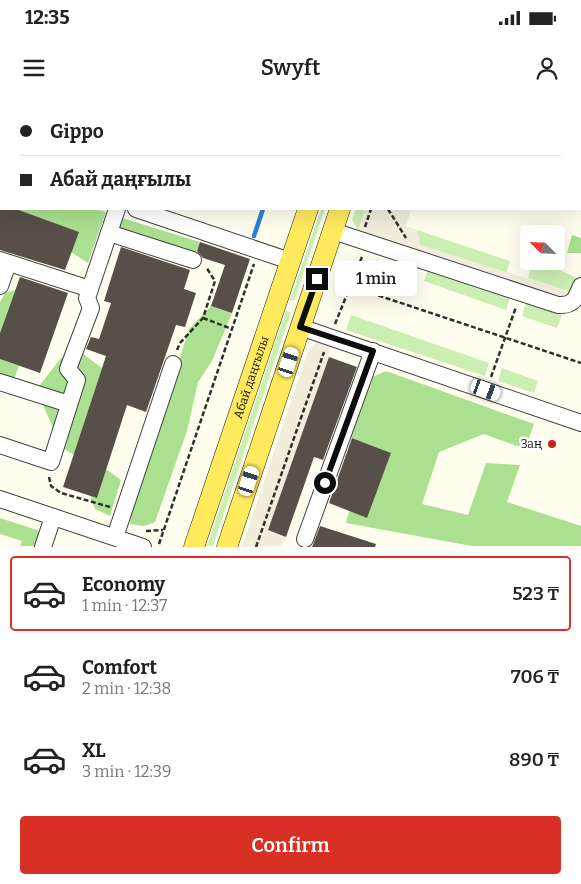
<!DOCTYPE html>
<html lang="en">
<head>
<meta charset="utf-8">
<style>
	:root { --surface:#fff; --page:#f6f6f6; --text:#222; --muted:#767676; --line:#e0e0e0; --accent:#d93025 }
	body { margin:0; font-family:Bitter,serif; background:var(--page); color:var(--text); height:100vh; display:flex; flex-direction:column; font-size:19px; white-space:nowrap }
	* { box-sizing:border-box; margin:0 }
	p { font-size:16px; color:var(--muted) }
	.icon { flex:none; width:28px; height:28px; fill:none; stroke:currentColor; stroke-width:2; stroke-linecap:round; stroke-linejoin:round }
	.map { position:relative; height:447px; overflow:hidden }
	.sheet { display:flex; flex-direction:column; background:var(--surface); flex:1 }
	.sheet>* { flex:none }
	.top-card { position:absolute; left:0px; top:0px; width:581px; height:110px; box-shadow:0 5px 20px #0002; display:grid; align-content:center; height:110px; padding:0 20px; background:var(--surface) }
	.needle { width:32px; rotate:294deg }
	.tools { position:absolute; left:520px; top:125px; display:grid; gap:10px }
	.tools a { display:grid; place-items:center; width:45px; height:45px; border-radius:5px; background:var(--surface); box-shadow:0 5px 20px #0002; font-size:25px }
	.end { position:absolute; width:22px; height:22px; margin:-11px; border:6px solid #0d0d0d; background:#fff; box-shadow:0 0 0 2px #fff }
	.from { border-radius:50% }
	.bubble { position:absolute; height:35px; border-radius:5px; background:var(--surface); box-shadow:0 5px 20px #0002; font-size:16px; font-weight:600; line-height:35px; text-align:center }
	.car { position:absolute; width:15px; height:30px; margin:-15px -8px; border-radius:6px; box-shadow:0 0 4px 1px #0007; background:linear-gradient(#fff 24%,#345 0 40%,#fff 0 76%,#345 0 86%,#fff 0) }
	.top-card b { display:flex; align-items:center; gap:18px; height:48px; font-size:19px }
	.top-card b+b { border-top:1px solid var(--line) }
	.top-card i { width:12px; height:12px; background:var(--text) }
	ul { padding:9px 0 0; list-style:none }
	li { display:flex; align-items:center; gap:15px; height:75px; margin:0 10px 8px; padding:0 10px; border:2px solid transparent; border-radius:5px }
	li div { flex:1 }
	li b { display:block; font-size:19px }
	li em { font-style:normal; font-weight:600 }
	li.current { border-color:var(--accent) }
	li>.icon { width:45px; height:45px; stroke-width:1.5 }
	.primary-button { display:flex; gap:10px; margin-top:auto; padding:10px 20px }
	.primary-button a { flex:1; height:58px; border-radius:5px; background:var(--accent); color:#fff; font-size:20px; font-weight:600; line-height:58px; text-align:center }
	.status { display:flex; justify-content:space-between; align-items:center; height:35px; padding:0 25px; background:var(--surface); direction:ltr }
	.status svg { height:14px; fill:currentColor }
	header { display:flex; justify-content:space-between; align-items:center; height:65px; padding:0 20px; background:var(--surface); font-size:22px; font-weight:600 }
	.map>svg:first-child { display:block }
	.green { fill:#cbeeb3 }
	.forest { fill:#abe090 }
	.plaza { fill:#f0eddb }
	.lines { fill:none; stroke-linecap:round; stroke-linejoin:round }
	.stream { stroke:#2b81db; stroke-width:4.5 }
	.building { fill:#575048 }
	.minor-casing { stroke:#404040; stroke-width:18 }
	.major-casing { stroke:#1e1e1e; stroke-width:21 }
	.path { stroke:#2f2f2f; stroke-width:2.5; stroke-dasharray:5 2.5; stroke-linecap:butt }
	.minor { stroke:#fff; stroke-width:16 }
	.major { stroke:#ffea5e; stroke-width:20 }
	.route { stroke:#0d0d0d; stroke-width:6 }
	.poi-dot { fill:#cc2317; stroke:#fff; stroke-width:2 }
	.labels { text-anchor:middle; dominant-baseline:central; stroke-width:5; stroke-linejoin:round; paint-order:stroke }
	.street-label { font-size:12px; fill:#0d0d0d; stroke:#fff }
	.poi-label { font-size:12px; fill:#0d0d0d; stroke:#fff; text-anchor:end }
</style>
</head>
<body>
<div class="status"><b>12:35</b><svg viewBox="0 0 49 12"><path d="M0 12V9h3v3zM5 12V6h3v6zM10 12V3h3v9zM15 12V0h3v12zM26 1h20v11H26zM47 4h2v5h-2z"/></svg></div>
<header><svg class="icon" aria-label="menu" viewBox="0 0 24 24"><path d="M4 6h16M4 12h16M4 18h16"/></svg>Swyft<svg class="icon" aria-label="person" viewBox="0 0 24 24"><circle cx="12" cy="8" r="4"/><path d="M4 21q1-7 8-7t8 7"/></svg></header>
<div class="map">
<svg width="581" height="447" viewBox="0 0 581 447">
	<rect width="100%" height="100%" fill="#fffeee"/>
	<g class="green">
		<polygon points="321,109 325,109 294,201 290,200"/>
		<polygon points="356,109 365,109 358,131 352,119"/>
		<polygon points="417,130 510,161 506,174 420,145"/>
		<polygon points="545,163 577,178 573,193 528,178 531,168 534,169"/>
		<polygon points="428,170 510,197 506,210 424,181"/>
		<polygon points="526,203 562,215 557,228 522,216"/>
		<polygon points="286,211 291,212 213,446 207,446"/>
		<polygon points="351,215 489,263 485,276 346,230"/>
		<polygon points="502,268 538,281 534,293 498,281"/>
	</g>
	<g class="forest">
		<polygon points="16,109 95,109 106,112 88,163 71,152 78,132"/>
		<polygon points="119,117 200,142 195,155 116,131"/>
		<polygon points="572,135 581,138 581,153 567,153"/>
		<polygon points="15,190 0,233 0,202 5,193"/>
		<polygon points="211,206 232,213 212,261 198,282 187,331 155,422 144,426 130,424 131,412 189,229"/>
		<polygon points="74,247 102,268 74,355 59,346 51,323 36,290 61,258"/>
		<polygon points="0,259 19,266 13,282 0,280"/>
		<polygon points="386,271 534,324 525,349 484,334 439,352 422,404 468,415 486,363 520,365 507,402 581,426 581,446 472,446 346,423 349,411 367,417 391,353 350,337 370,278"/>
		<polygon points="106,369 121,380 110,416 95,409 90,396 97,398"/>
		<polygon points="0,418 40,431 35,446 20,446 22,441 0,434"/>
	</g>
	<g class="plaza">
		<polygon points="365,109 407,109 411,110 406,126 417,130 420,145 573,193 563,200 358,131"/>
		<polygon points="328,241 329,257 268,430 286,437 282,446 242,447 308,251 315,243"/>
	</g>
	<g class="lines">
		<g class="stream">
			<polyline points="298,1 299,0"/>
			<polyline points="254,136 263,109"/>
		</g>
	</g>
	<g class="building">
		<polygon points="0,109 16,109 79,132 65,170 0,150"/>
		<polygon points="200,142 250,159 232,213 211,206 225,165 203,158 197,151"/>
		<polygon points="121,147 190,170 184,189 196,193 185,227 176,225 146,312 127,305 97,398 63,387 106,256 86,249 91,237 99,239 111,203 104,201"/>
		<polygon points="20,177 68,193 40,273 0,259 0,233"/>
		<polygon points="329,257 357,267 323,360 314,357 286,437 268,430"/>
		<polygon points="352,338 391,353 367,418 329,403"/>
		<polygon points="320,426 376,444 375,447 312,447"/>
	</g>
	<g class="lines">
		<g class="minor-casing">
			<g id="minor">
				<polyline points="17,1 18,0"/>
				<polyline points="0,50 1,47"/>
				<polyline points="0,63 1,63"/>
				<polyline points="136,109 290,161"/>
				<path d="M 333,131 L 558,205 C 573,206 576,199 581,186"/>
				<polyline points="109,133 193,160"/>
				<polyline points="0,160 90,189"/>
				<polyline points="0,186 8,163"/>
				<polyline points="300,227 581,323"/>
				<polyline points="0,282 69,304"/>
				<polyline points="0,345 51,362 77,280 68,269 91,208 87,198 117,109"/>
				<polyline points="0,399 143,447"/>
				<polyline points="115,437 173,264"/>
				<polyline points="305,439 373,251"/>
				<polyline points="43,447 53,417"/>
			</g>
		</g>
		<g class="major-casing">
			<g id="major">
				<polyline points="344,1 345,0"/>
				<polyline points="377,1 377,0"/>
				<path id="s1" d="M 194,447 L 308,109"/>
				<polyline points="227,447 340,109"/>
			</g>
		</g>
		<g class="path">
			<polyline points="407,1 408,0"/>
			<polyline points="443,1 443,0"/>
			<polyline points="388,109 406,138"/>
			<polyline points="365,127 371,109"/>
			<polyline points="350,186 581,263"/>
			<polyline points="203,218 232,229"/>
			<polyline points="335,224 362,157"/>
			<polyline points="177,250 180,243 203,218 215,181 206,167"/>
			<polyline points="491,277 516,207"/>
			<polyline points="49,377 51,386 61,393 110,407"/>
			<polyline points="146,431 163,430"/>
			<polyline points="159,444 254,164"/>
			<polyline points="256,447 324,252"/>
		</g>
		<use href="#minor" class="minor"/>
		<use href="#major" class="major"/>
	</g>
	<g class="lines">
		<polyline class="route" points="317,179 300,227 373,251 325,383"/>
	</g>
	<circle class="poi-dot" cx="552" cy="344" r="5"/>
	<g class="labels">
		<g class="street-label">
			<text stroke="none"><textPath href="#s1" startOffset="179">Абай даңғылы</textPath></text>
		</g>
		<g class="poi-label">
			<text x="542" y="344">Заң</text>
		</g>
	</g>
</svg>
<div class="tools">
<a><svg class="needle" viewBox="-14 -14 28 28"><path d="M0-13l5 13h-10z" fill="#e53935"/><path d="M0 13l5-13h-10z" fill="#767676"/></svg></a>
</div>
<i class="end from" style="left:325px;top:383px"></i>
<i class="end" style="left:317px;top:179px"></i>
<div class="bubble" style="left:335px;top:161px;width:82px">1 min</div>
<i class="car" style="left:289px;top:262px;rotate:18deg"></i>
<i class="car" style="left:486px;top:290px;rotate:110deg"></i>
<i class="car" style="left:249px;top:381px;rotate:18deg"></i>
<div class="top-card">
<b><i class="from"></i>Gippo</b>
<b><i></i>Абай даңғылы</b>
</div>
</div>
<section class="sheet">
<ul>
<li class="current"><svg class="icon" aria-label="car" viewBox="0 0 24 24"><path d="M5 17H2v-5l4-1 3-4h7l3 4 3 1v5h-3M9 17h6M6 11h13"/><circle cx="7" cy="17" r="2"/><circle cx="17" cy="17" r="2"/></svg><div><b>Economy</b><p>1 min · 12:37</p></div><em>523 ₸</em></li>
<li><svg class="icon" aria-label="car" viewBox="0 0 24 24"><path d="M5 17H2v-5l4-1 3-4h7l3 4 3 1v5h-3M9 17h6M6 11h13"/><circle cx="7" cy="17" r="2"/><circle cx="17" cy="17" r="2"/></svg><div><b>Comfort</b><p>2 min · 12:38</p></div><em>706 ₸</em></li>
<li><svg class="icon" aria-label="car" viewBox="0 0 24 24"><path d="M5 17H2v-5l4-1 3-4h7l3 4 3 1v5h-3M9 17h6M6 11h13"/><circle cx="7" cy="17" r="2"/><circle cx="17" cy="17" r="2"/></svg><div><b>XL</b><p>3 min · 12:39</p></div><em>890 ₸</em></li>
</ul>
<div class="primary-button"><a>Confirm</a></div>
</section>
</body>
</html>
